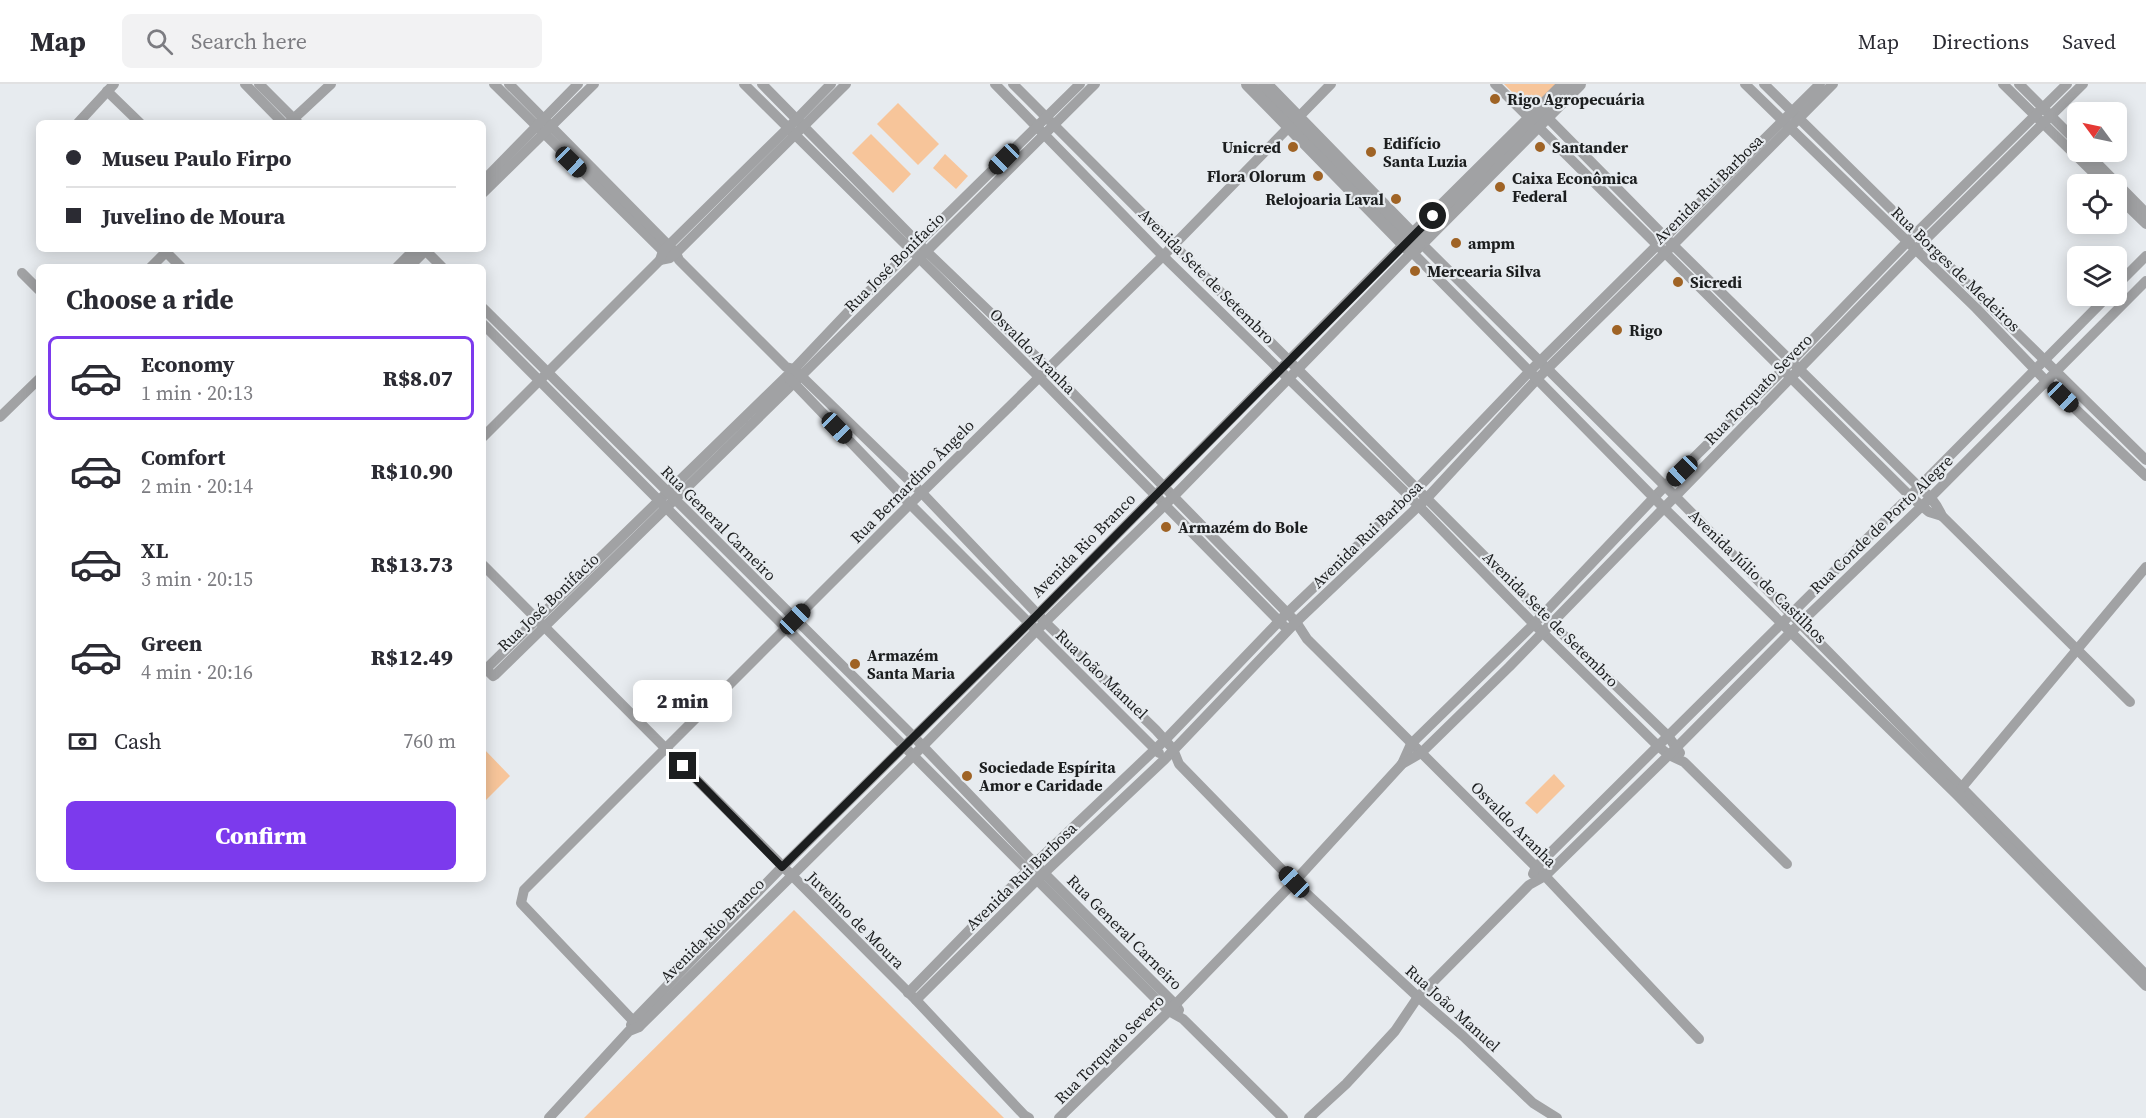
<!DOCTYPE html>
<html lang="en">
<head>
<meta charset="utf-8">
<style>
	:root { --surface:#fff; --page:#f2f2f3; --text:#2b2b33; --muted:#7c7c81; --line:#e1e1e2; --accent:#7c3aed }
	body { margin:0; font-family:"Source Serif 4",serif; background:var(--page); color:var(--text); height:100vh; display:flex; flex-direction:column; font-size:22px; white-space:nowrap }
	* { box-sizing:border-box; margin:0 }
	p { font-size:20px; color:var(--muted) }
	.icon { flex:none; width:33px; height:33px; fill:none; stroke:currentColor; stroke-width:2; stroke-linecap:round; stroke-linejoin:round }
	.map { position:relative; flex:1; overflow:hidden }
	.panel { position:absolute; left:36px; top:180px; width:450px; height:618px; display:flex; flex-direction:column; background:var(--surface); border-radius:9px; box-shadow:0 3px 15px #0003 }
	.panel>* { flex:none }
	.banner { position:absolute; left:36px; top:36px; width:450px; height:132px; border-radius:9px; box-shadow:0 3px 15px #0003; display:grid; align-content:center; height:132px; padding:0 30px; background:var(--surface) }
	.needle { width:39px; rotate:303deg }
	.tools { position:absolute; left:2067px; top:18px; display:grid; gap:12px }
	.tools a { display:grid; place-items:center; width:60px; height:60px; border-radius:9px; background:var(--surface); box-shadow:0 3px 15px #0003; font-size:30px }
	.end { position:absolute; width:27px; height:27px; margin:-14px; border:8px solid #1c1e1f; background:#fff; box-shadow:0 0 0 3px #fff }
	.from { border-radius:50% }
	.bubble { position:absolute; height:42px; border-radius:9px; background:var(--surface); box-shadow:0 3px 15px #0003; font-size:20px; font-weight:800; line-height:42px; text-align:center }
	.car { position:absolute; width:18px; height:36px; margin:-18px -9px; border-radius:8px; box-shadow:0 0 4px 2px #0007; background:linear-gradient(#222 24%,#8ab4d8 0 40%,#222 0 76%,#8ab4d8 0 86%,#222 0) }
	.banner b { display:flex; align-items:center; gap:21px; height:57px; font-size:22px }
	.banner b+b { border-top:2px solid var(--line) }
	.banner i { width:15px; height:15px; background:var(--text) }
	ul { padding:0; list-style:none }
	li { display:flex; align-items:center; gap:18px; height:84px; margin:0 12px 9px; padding:0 18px; border:3px solid transparent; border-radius:9px }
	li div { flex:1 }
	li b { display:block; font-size:22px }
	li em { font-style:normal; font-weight:800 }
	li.selected { border-color:var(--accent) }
	li>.icon { width:54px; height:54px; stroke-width:1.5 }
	h2 { padding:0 30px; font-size:27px; line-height:72px }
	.pay { display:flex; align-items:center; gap:15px; height:66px; padding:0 30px; font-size:22px }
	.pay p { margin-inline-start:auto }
	.primary-button { display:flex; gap:12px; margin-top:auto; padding:12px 30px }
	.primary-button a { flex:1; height:69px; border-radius:9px; background:var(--accent); color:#fff; font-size:24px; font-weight:800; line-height:69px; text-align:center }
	header { display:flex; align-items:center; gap:36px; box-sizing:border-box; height:84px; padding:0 30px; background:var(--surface); border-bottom:2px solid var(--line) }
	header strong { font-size:28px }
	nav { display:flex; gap:33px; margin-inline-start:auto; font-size:21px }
	.search { width:420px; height:54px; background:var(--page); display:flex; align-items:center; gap:15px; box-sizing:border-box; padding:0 21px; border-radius:9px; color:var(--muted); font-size:22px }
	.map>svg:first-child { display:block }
	.green { fill:#f7c59a }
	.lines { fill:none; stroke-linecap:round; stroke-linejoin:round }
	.minor { stroke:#a1a2a4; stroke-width:10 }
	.tertiary { stroke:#a1a2a4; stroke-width:14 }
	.route { stroke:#1c1e1f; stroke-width:8 }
	.poi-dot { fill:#9f6325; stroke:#e7ebef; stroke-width:2 }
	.labels { text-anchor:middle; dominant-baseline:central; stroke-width:4.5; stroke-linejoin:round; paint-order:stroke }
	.poi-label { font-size:16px; font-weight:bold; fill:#1c1e1f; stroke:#e7ebef; text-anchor:start }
	.street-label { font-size:16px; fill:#1c1e1f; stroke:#e7ebef }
</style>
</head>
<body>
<header>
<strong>Map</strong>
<div class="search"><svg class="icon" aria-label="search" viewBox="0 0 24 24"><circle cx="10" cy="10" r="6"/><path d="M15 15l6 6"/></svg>Search here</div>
<nav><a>Map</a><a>Directions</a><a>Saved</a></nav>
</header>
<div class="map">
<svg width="2146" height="1034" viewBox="0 0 2146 1034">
	<rect width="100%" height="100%" fill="#e7ebef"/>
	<g class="green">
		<polygon points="1504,0 1557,0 1530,26"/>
		<polygon points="898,19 939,60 918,81 877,40"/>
		<polygon points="871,50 911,90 893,109 852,69"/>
		<polygon points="945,70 968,92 956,105 933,84"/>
		<polygon points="483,664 510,692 483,719"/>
		<polygon points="1554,690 1565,702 1537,730 1525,719"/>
		<polygon points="794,826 1004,1034 584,1034"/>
	</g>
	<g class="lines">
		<g class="minor">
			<polyline points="245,0 283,39"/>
			<polyline points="259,0 298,39"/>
			<polyline points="494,0 666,170"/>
			<polyline points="509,0 676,169 679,176 786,283 794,285 922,409 1045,538 1156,646 1173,665 1179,680 1294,798 1418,913 1463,952 1533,1019 1557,1034"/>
			<polyline points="744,0 1039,293 1284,542"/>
			<polyline points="762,0 926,167 1048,284 1296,538 1307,555 1545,792 1699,955"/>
			<polyline points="995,0 1163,172 1409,412 1534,540 1658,662 1669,671 1684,678 1787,780"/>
			<polyline points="1013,0 1552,540 1668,652 1680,669"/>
			<polyline points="1080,0 850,226 794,285 489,582 487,586 493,592 496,590 801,292 1095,0"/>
			<polyline points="1495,0 1910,412 1929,428 1942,432"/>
			<polyline points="1745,0 1976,224 2047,298 2146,392"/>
			<polyline points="1764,0 2146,376"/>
			<polyline points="2003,0 2105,100"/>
			<polyline points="2019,0 2078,59"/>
			<polyline points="107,7 140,39"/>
			<path d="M 1541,27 L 1673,161 L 1919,403 C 1930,412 1936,419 1942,432 L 2130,618"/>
			<polyline points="78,39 114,0"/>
			<polyline points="289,39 331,0"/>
			<polyline points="2086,68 2146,129"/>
			<polyline points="483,97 578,0"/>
			<polyline points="483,109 594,0"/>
			<polyline points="2116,111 2146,140"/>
			<polyline points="1421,159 1675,412 2146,891"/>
			<polyline points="424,165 442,183"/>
			<polyline points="166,168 181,183"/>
			<polyline points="660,176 670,174 676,169 846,0"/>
			<polyline points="151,183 169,165"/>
			<polyline points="397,183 415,165"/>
			<polyline points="409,183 427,165"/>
			<polyline points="22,189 39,206"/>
			<polyline points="2116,202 2146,172"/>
			<polyline points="483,224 913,652 1044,789 1175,920 1179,926"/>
			<polyline points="483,240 1158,917 1169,927 1183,935 1283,1034"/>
			<polyline points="789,294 910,420 1159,669"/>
			<polyline points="0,333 39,295"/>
			<polyline points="483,353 660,176 663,167 669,161 788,44 831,0"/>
			<polyline points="483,481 916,916 1024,1031 1029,1034"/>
			<polyline points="1402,680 1411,660 1534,540 1665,402 1783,286 1907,158 2067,0"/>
			<polyline points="1958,708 2146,483"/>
			<polyline points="1533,790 1536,783 1910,412 2108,212"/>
			<polyline points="908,909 1027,787 1165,656 1287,529 1418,404 1531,286 1820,0"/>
			<polyline points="916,916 1044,789 1165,675 1296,538 1427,414 1538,294 1673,161 1833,0"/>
			<polyline points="631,941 633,937 782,783 1038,530 1404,160"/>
			<polyline points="639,943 521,819 524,806 910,420 1163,172 1331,0"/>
			<polyline points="549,1034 629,947 639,943 922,663 1036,547 1173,413 1412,168 1663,423 1956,710 2146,902"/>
			<polyline points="1059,1034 1169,927 1294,798 1402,680 1421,669 1509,583 1924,157 2083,0"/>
			<polyline points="1309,1034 1346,1000 1395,947 1418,913 1529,801 1545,792 1677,663 1791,548 1922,422 2146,197"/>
		</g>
		<g class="tertiary">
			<polyline points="1248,0 1412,168 1579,0"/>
			<polyline points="1265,0 1419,158"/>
			<polyline points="1404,160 1565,0"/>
		</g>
	</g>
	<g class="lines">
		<polyline class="route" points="683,682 782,783 1029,539 1433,132"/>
	</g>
	<g class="poi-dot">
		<circle cx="1495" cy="15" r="6"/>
		<circle cx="1293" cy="63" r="6"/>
		<circle cx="1540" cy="63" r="6"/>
		<circle cx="1371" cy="68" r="6"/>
		<circle cx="1318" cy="92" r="6"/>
		<circle cx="1500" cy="103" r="6"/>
		<circle cx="1396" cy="115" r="6"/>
		<circle cx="1456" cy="159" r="6"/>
		<circle cx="1415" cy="187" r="6"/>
		<circle cx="1678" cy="198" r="6"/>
		<circle cx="1617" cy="246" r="6"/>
		<circle cx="1166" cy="443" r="6"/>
		<circle cx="855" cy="580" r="6"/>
		<circle cx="967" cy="692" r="6"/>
	</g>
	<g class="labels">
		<g class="poi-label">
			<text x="1507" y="15">Rigo Agropecuária</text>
			<text x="1383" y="59">Edifício<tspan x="1383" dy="18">Santa Luzia</tspan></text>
			<text x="1281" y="63" text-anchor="end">Unicred</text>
			<text x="1552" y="63">Santander</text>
			<text x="1306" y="92" text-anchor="end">Flora Olorum</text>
			<text x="1512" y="94">Caixa Econômica<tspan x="1512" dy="18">Federal</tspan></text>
			<text x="1384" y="115" text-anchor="end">Relojoaria Laval</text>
			<text x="1468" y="159">ampm</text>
			<text x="1427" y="187">Mercearia Silva</text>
			<text x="1690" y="198">Sicredi</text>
			<text x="1629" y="246">Rigo</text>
			<text x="1178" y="443">Armazém do Bole</text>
			<text x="867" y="571">Armazém<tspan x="867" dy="18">Santa Maria</tspan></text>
			<text x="979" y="683">Sociedade Espírita<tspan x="979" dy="18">Amor e Caridade</tspan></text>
		</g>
		<g class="street-label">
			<text transform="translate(1708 105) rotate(-45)">Avenida Rui Barbosa</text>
			<text transform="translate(894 178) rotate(-45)">Rua José Bonifacio</text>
			<text transform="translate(1956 185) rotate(44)">Rua Borges de Medeiros</text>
			<text transform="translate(1207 192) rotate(45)">Avenida Sete de Setembro</text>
			<text transform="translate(1033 267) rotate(45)">Osvaldo Aranha</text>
			<text transform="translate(1758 305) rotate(-46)">Rua Torquato Severo</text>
			<text transform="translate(912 397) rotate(-45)">Rua Bernardino Ângelo</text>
			<text transform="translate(719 439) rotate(45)">Rua General Carneiro</text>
			<text transform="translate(1881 440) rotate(-44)">Rua Conde de Porto Alegre</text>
			<text transform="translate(1367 450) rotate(-44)">Avenida Rui Barbosa</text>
			<text transform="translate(1083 461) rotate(-45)">Avenida Rio Branco</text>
			<text transform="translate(1758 492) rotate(44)">Avenida Júlio de Castilhos</text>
			<text transform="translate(548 518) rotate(-44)">Rua José Bonifacio</text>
			<text transform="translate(1551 535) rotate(45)">Avenida Sete de Setembro</text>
			<text transform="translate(1102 590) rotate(44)">Rua João Manuel</text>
			<text transform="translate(1514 740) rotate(45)">Osvaldo Aranha</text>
			<text transform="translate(1021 792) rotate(-44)">Avenida Rui Barbosa</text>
			<text transform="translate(856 836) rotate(45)">Juvelino de Moura</text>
			<text transform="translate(712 846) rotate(-45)">Avenida Rio Branco</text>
			<text transform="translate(1125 848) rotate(45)">Rua General Carneiro</text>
			<text transform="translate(1453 924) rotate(42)">Rua João Manuel</text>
			<text transform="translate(1109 965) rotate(-45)">Rua Torquato Severo</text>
		</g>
	</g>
</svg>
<div class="tools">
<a><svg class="needle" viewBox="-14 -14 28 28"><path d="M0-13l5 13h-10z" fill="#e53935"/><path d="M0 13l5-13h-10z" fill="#7c7c81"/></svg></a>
<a><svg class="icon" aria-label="locate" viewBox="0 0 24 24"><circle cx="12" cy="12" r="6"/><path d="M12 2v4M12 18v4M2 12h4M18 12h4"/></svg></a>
<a><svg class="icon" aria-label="layers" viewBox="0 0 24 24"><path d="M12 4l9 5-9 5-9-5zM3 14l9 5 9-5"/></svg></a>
</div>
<i class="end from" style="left:1433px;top:132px"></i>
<i class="end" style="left:683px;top:682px"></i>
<div class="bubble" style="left:633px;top:596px;width:99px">2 min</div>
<i class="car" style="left:1004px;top:75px;rotate:225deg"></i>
<i class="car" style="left:571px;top:78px;rotate:134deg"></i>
<i class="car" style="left:2063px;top:313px;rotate:134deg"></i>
<i class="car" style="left:837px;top:344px;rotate:136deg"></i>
<i class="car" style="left:1682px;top:387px;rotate:226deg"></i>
<i class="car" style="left:795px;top:535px;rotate:45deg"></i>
<i class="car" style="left:1294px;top:798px;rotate:316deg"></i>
<div class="banner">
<b><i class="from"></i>Museu Paulo Firpo</b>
<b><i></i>Juvelino de Moura</b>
</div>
<section class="panel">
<h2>Choose a ride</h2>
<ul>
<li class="selected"><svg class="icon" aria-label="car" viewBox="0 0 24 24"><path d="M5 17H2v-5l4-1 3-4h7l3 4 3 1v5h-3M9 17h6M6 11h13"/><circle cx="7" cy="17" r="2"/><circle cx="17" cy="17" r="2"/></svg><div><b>Economy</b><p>1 min · 20:13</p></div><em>R$8.07</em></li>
<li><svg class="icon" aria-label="car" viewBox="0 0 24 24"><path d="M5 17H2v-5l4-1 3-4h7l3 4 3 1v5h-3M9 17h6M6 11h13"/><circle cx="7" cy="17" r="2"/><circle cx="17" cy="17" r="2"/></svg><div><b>Comfort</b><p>2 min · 20:14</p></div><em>R$10.90</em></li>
<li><svg class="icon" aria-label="car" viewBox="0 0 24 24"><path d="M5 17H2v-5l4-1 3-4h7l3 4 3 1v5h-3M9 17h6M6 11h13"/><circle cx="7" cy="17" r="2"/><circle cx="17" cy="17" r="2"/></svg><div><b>XL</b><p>3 min · 20:15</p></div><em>R$13.73</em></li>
<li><svg class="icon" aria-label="car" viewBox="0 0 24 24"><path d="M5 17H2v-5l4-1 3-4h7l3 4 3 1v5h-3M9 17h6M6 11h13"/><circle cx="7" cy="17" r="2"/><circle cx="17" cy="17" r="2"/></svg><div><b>Green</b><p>4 min · 20:16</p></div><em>R$12.49</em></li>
</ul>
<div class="pay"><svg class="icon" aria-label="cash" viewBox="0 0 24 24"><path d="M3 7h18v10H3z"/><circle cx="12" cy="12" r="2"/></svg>Cash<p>760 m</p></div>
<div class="primary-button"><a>Confirm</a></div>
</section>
</div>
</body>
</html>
